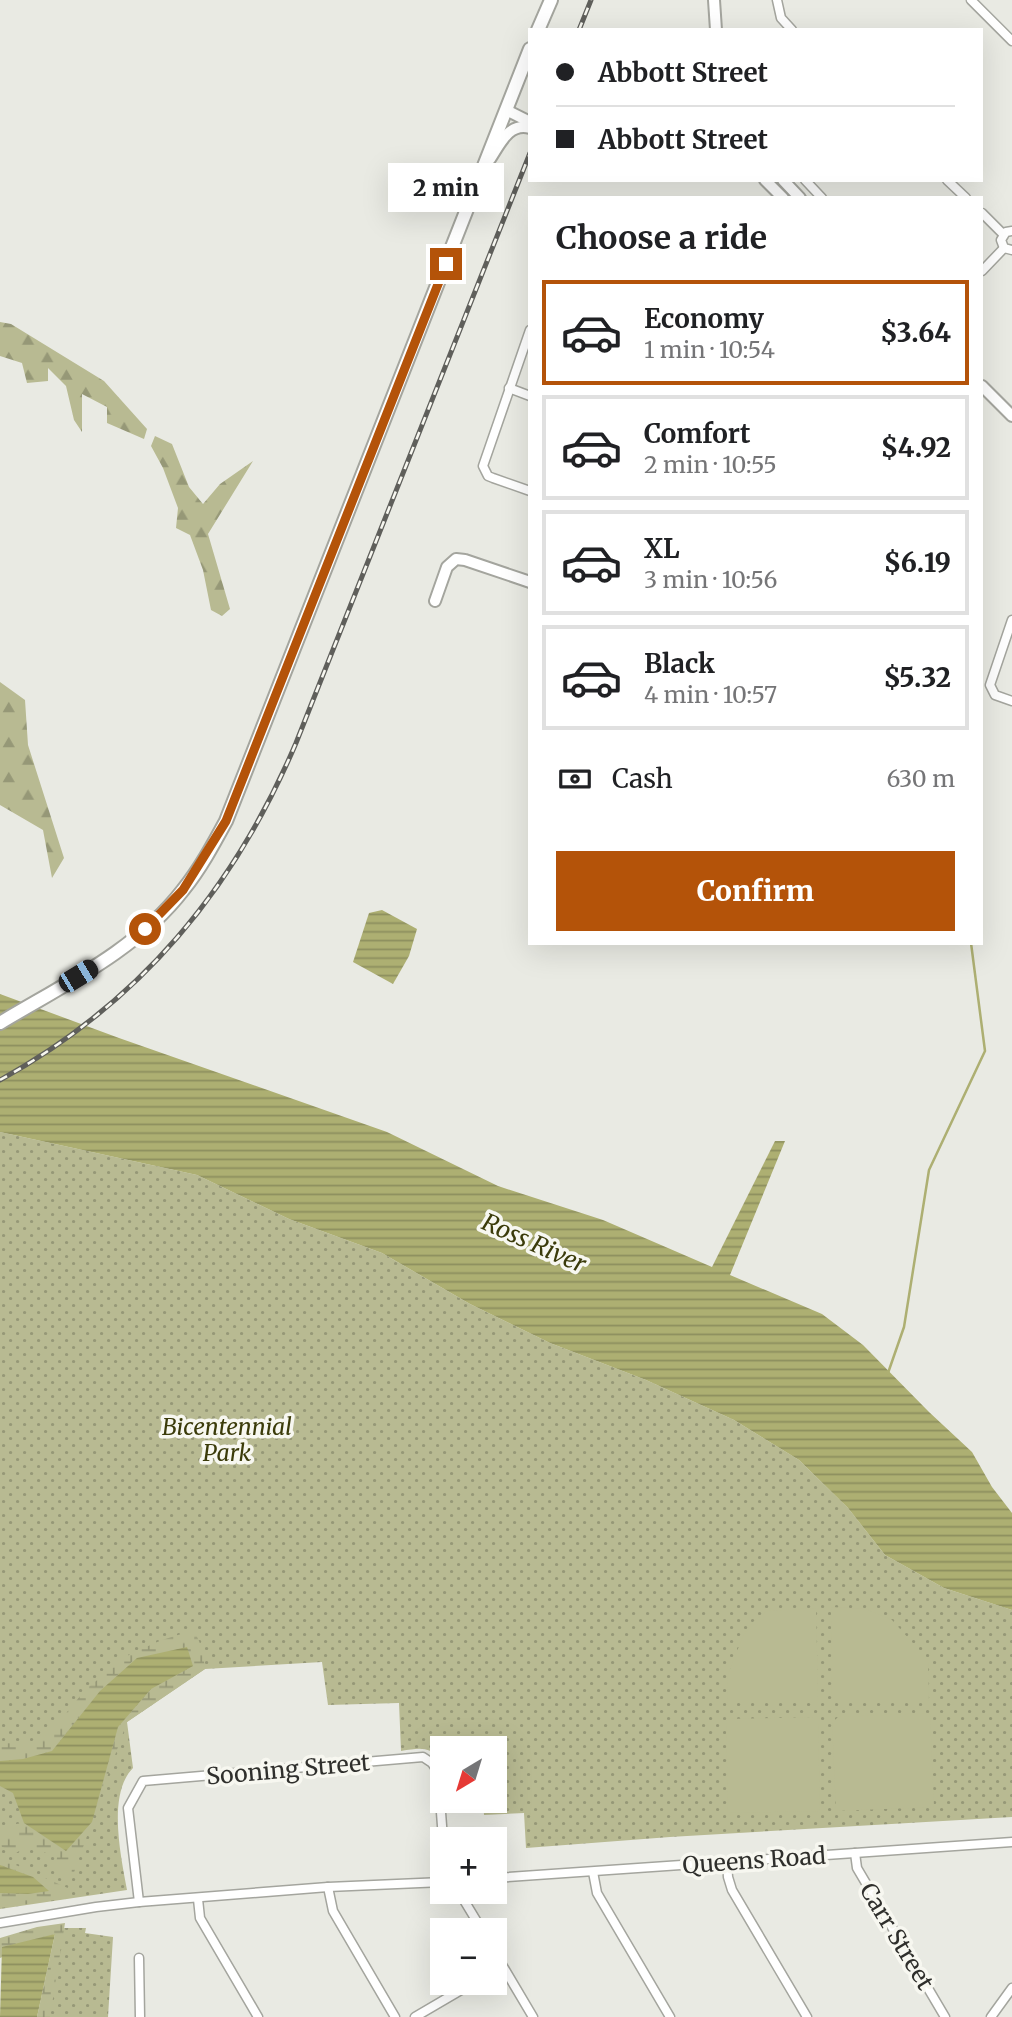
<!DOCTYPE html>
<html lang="en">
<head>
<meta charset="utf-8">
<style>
	:root { --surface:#fff; --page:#f2f2f2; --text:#202124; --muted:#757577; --line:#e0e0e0; --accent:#b45309 }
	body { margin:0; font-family:Merriweather,serif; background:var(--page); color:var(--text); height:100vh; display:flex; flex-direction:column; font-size:26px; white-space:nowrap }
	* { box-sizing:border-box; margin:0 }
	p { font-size:23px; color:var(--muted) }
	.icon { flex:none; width:38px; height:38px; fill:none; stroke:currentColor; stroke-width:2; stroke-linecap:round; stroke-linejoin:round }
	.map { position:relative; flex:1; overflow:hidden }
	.drawer { position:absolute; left:528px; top:196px; width:455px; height:749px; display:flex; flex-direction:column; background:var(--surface); border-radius:0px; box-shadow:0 7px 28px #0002 }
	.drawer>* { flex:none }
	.hud { position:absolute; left:528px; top:28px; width:455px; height:154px; border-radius:0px; box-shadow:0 7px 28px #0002; display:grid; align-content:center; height:154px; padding:0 28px; background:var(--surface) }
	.needle { width:46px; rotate:218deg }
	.buttons { position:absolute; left:430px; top:1736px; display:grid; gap:14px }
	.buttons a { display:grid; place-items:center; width:77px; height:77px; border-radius:0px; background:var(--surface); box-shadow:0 7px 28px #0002; font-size:35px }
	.end { position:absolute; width:32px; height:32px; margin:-16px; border:9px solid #b45309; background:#fff; box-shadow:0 0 0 4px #fff }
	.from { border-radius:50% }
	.bubble { position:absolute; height:49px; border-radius:0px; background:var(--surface); box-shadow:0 7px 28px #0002; font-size:23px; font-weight:800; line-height:49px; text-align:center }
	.car { position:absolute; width:21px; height:42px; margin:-21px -10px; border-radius:9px; box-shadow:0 0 5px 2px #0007; background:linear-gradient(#222 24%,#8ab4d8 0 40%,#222 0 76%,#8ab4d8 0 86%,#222 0) }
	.hud b { display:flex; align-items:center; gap:24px; height:66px; font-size:26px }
	.hud b+b { border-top:2px solid var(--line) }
	.hud i { width:18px; height:18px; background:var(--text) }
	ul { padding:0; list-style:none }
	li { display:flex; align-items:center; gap:21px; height:105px; margin:0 14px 10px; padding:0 14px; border:4px solid var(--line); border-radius:0px }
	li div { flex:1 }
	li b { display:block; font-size:26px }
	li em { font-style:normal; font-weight:800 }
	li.current { border-color:var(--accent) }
	li>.icon { width:63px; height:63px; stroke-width:1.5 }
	h2 { padding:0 28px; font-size:32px; line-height:84px }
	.pay { display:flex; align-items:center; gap:18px; height:77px; padding:0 28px; font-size:26px }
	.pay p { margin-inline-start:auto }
	.cta { display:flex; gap:14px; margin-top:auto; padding:14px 28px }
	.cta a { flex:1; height:80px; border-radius:0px; background:var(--accent); color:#fff; font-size:28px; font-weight:800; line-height:80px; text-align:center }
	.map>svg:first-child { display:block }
	.green { fill:url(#green-dots) }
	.forest { fill:url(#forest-firs) }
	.wetland { fill:url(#wetland-marsh) }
	.pitch { fill:#b8ba92 }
	.water { fill:url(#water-rules) }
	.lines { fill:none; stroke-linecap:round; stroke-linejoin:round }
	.stream { stroke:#adaf72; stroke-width:2.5 }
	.minor-casing { stroke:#a4a59e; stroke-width:11 }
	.tertiary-casing { stroke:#a4a59e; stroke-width:14 }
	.secondary-casing { stroke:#a4a59e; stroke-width:16 }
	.minor { stroke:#fff; stroke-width:8 }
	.tertiary { stroke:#fff; stroke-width:10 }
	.secondary { stroke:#fff; stroke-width:12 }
	.rail-casing { stroke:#5f5f5b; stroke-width:5 }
	.rail { stroke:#f7f7f0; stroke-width:2.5; stroke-dasharray:8; stroke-linecap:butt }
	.route { stroke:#b45309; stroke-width:9 }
	.labels { text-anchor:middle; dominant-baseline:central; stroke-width:7; stroke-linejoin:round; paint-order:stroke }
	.park-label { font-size:23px; font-style:italic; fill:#3b3b0a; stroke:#f7f7f0 }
	.street-label { font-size:23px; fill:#2f2f2c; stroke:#f7f7f0 }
	.water-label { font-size:24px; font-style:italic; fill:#3b3b0a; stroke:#f7f7f0 }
</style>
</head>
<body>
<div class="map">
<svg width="1012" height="2017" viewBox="0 0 1012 2017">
	<defs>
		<pattern id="green-dots" width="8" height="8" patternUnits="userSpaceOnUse" patternTransform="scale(1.75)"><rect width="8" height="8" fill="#b8ba92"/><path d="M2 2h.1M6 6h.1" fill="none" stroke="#969877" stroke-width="1.8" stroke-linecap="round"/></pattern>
		<pattern id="forest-firs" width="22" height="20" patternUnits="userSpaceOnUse" patternTransform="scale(1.75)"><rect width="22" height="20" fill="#b8ba92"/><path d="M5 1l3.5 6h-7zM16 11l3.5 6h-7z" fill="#969877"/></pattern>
		<pattern id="wetland-marsh" width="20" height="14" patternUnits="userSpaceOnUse" patternTransform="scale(1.75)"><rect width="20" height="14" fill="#b8ba92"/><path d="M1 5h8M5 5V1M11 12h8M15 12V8" fill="none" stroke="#969877"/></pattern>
		<pattern id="water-rules" width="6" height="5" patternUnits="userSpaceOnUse" patternTransform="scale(1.75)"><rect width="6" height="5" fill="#adaf72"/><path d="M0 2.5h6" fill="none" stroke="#8d8f5e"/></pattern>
	</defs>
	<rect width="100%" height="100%" fill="#e9eae3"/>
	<g class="green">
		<path d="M 0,1132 L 197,1175 L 289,1219 L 382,1253 L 470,1304 L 550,1343 L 646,1380 L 734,1420 L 799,1460 L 848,1508 L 885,1555 L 944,1588 L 1012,1610 L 1012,1817 L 670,1837 L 526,1848 L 524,1813 L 484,1815 L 483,1801 L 495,1801 L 495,1748 L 443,1748 L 443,1760 C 427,1746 421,1748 401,1751 L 399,1703 L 328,1705 L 322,1662 L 205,1669 L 127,1722 L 133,1768 C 107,1794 121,1857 127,1890 L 0,1909 Z"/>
		<polygon points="58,1928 86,1928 85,1933 113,1937 108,2017 39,2017"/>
	</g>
	<g class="forest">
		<polygon points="0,322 11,324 104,381 147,429 144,439 107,423 107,407 82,394 82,432 74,420 66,386 48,368 48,381 27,383 22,363 0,356"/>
		<polygon points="155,436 172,444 189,487 203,504 220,484 253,461 208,534 230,609 222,616 211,610 203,570 190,535 176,528 178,508 163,468 151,446"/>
		<polygon points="0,682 25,700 28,745 64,858 52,878 43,830 0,805"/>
	</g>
	<g class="wetland">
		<polygon points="194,1630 202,1648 205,1669 127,1722 96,1808 118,1727 151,1689 193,1666 136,1658 100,1691 52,1751 23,1759 0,1761 0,1743 27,1744 53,1729 86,1689 130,1654 162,1640"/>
		<polygon points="92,1822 72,1878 56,1872 57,1857 27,1846 16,1853 0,1846 0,1826 24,1823 66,1850"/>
		<polygon points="0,1858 70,1889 69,1898 0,1908 0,1893 28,1894 33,1877 0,1865"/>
		<polygon points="65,1923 50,2017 37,2017 55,1934 0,1958 0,1938 37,1927"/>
	</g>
	<g class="pitch">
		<polygon points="831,1607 866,1609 892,1620 928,1660 929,1702 837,1702 832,1697"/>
		<polygon points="816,1608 818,1698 813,1703 727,1703 728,1674 743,1636 753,1622 767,1611"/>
		<polygon points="930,1713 934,1807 836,1811 832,1723 838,1717"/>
		<polygon points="813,1717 818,1722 820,1811 728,1813 726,1719"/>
	</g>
	<g class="water">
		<polygon points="382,910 417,929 409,956 393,984 353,962 369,913"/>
		<polygon points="0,994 119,1038 387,1132 498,1186 603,1220 712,1267 775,1141 785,1141 730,1275 822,1314 863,1345 929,1412 972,1452 992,1487 1012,1513 1012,1610 944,1588 885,1555 848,1508 799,1460 734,1420 646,1380 550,1343 470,1304 382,1253 289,1219 197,1175 0,1132"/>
		<polygon points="187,1647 193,1666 151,1689 118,1727 92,1822 66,1851 24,1823 13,1793 0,1786 0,1761 23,1759 52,1751 100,1691 137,1658"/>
		<polygon points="0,1865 33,1877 49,1891 28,1894 0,1893"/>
		<polygon points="55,1934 37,2017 0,2017 2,1947"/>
	</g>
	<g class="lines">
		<polyline class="stream" points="888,1373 904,1327 929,1170 985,1051 971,943"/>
		<g class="minor-casing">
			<g id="minor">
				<polyline points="777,0 781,18 792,30"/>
				<polyline points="971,0 1012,41"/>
				<polyline points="805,180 822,198"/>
				<polyline points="947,180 966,198"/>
				<polyline points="982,213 1003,234"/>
				<polyline points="1012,231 1006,232 1001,240 1004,248 1012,250"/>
				<polyline points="982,271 1004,248"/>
				<polyline points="530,330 483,466 488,476 493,478 530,491"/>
				<polyline points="509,388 530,396"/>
				<polyline points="1012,620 990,685 995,695 1012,701"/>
				<polyline points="855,1853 857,1868 945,2017"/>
				<polyline points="727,1862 728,1877 732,1890 807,2017"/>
				<polyline points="593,1872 597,1893 670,2017"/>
				<polyline points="495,1878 1012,1842"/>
				<polyline points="328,1887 333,1911 395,2017"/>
				<polyline points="459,1892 482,1930"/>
				<polyline points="198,1899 200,1918 258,2017"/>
				<polyline points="139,1902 128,1808 143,1781 423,1757 432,1763 438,1772 443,1839"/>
				<polyline points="0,1923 96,1907 139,1902 328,1887 443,1882"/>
				<polyline points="495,1953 533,2017"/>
				<polyline points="139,1958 140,2017"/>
				<polyline points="415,2017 473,1983"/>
				<polyline points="991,2017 1012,1988"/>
			</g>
		</g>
		<g class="tertiary-casing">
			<g id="tertiary">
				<polyline points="714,0 716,30"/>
				<polyline points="506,110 530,122"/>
				<path d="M 490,159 C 500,144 509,122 530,128"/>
				<polyline points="765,180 783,198"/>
				<polyline points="783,180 800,198"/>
				<polyline points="982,386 1012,416"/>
				<polyline points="435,601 447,567 456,559 465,560 530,582"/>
			</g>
		</g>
		<g class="secondary-casing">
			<g id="secondary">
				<polyline points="538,30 551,0"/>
				<path d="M 0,1023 C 63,985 137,950 183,890 C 200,869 213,845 226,821 L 530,49"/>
			</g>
		</g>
		<use href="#minor" class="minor"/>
		<use href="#tertiary" class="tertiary"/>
		<use href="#secondary" class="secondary"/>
		<g class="rail-casing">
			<g id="rail">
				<polyline points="579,30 591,0"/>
				<path d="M 0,1080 C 140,1003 234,889 296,743 L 530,153"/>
			</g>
		</g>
		<use href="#rail" class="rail"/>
	</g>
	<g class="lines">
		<polyline class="route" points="145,929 183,890 226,821 446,264"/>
	</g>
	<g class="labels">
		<g class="park-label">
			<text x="227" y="1426">Bicentennial<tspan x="227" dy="26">Park</tspan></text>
		</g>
		<g class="street-label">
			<text transform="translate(288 1769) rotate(-5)">Sooning Street</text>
			<text transform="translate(754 1860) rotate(-4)">Queens Road</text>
			<text transform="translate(897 1936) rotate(59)">Carr Street</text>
		</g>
		<g class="water-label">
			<text transform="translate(534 1243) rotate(24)">Ross River</text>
		</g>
	</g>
</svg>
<div class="buttons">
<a><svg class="needle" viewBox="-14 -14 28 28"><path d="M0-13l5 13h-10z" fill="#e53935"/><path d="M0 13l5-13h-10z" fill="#757577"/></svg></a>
<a>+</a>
<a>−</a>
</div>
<i class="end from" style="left:145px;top:929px"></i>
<i class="end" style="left:446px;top:264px"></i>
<div class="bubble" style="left:388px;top:163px;width:116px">2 min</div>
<i class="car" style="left:78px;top:976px;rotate:59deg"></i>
<div class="hud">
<b><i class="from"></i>Abbott Street</b>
<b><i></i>Abbott Street</b>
</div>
<section class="drawer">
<h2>Choose a ride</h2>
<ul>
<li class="current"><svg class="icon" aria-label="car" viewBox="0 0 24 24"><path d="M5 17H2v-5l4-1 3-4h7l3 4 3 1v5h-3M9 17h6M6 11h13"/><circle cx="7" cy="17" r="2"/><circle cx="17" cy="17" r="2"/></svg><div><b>Economy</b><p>1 min · 10:54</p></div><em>$3.64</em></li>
<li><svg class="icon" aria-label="car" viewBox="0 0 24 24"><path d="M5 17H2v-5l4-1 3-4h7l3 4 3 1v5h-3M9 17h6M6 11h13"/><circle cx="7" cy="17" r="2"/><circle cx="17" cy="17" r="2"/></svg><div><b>Comfort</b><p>2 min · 10:55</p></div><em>$4.92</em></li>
<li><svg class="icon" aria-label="car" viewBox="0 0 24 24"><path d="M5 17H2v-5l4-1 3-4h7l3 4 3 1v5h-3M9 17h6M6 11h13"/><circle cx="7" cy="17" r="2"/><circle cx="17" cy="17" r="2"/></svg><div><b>XL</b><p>3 min · 10:56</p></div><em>$6.19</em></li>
<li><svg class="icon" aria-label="car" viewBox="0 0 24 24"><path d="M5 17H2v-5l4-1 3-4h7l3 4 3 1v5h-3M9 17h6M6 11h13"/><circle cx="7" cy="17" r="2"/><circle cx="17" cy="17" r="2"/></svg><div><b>Black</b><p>4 min · 10:57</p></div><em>$5.32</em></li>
</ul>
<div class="pay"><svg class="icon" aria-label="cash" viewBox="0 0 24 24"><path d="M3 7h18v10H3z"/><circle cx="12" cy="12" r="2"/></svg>Cash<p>630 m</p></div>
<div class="cta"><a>Confirm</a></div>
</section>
</div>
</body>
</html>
